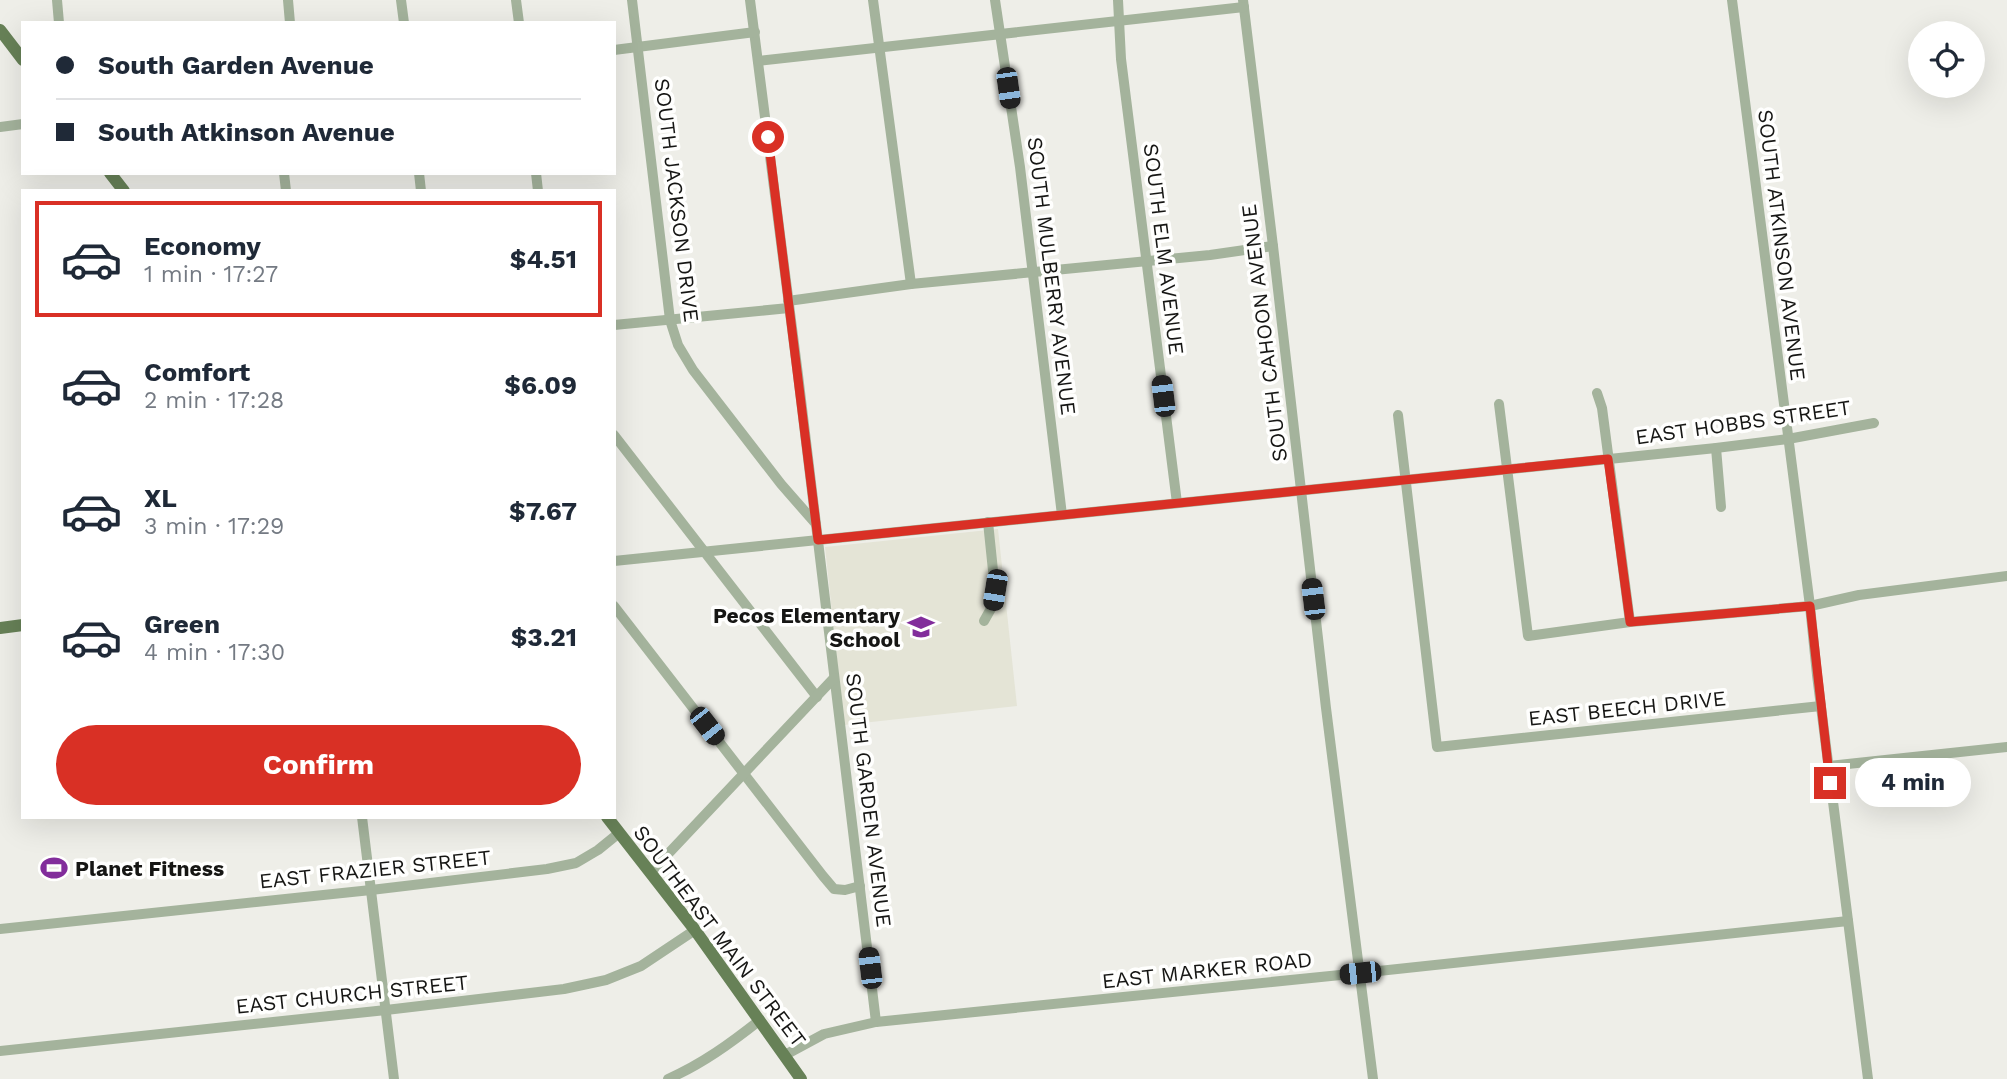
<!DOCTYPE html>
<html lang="en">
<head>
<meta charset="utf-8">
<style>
	:root { --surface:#fff; --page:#f6f6f7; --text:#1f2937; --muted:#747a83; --line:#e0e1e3; --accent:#d93025 }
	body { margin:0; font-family:"Work Sans",sans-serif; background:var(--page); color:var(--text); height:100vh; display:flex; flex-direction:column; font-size:26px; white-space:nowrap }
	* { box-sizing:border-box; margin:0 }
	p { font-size:23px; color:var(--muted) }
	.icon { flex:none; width:38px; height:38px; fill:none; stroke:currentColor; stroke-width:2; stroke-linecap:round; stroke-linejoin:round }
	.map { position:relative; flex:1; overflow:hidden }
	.panel { position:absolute; left:21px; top:189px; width:595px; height:630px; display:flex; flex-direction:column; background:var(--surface); border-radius:0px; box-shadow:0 7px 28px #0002 }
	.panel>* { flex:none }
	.banner { position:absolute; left:21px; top:21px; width:595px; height:154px; border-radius:0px; box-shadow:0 7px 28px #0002; display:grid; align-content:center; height:154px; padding:0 35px; background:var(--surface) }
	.tools { position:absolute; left:1908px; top:21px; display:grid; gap:14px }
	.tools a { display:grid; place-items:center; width:77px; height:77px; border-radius:50%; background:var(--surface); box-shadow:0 7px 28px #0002; font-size:35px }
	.end { position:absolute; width:32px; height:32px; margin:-16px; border:9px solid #d93025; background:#fff; box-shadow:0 0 0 4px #fff }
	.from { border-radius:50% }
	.bubble { position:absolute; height:49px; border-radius:24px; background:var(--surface); box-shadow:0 7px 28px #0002; font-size:23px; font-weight:700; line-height:49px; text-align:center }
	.car { position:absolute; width:21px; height:42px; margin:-21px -10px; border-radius:9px; box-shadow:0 0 5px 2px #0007; background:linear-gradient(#222 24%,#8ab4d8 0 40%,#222 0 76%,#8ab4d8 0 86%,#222 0) }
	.banner b { display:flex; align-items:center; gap:24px; height:66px; font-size:26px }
	.banner b+b { border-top:2px solid var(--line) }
	.banner i { width:18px; height:18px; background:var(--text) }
	ul { padding:12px 0 0; list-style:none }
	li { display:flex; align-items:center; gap:21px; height:116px; margin:0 14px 10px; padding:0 21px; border:4px solid transparent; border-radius:0px }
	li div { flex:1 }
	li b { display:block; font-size:26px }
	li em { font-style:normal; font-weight:700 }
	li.current { border-color:var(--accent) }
	li>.icon { width:63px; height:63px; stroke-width:1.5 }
	.cta { display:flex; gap:14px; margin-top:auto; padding:14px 35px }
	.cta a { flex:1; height:80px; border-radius:42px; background:var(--accent); color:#fff; font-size:28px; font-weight:700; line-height:80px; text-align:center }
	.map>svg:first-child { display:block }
	.built { fill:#e4e4d6 }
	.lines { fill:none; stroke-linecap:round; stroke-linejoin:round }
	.minor { stroke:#a4b39c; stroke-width:10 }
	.major { stroke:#678157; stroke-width:12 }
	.route { stroke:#d93025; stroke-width:9 }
	.labels { text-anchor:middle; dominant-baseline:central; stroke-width:7; stroke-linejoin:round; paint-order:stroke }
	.street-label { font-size:21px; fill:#161614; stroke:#fffffe }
	.poi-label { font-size:21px; font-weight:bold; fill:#161614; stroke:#fffffe; text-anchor:end }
</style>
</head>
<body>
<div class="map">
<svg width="2007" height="1079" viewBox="0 0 2007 1079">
	<rect width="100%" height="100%" fill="#eeeee8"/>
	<polygon class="built" points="998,529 1017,706 844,725 825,547"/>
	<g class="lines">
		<g class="minor">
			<polyline points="57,0 59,23"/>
			<polyline points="288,0 290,23"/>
			<polyline points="401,0 404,23"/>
			<polyline points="516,0 519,23"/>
			<polyline points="632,0 670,320 678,345 693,370 781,484 816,524"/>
			<polyline points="750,0 798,375 876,1022"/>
			<polyline points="873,0 911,284"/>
			<polyline points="995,0 1020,167 1062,515"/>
			<polyline points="1118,0 1121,59 1177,503"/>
			<polyline points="1243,0 1273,246 1326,708 1373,1079"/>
			<polyline points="1732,0 1810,606 1817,675 1868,1079"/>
			<polyline points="614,50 755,32"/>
			<polyline points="758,61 1244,7"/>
			<polyline points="0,127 23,124"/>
			<polyline points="284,173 286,191"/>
			<polyline points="419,173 421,191"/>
			<polyline points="536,173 538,191"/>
			<polyline points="788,301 911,284 1210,255 1273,246"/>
			<polyline points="614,325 789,308"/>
			<polyline points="1597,393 1602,408 1630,622"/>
			<polyline points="1499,404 1528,636 1630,622 1810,606 1859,595 2007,576"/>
			<polyline points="1398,415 1437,747 1821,706"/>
			<polyline points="614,435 817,697"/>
			<polyline points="1716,448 1721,507"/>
			<polyline points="614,561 1716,448 1788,439 1874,423"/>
			<polyline points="614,606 823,876 834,889 845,890 860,886"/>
			<polyline points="984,621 993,605 995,590 988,522"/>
			<polyline points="1829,766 2007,747"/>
			<polyline points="362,817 394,1079"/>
			<polyline points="650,873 834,678"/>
			<polyline points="0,929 371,890 547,869 576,863 598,850 619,833"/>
			<polyline points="0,1051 386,1010 564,989 606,980 641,966 695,930"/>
			<polyline points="785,1055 824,1034 876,1022 1360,973 1848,921"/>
			<path d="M 668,1079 C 702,1064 731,1043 760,1020"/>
		</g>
		<g class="major">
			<polyline points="0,30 23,60"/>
			<polyline points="110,173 124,191"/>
			<polyline points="0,628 23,625"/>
			<polyline points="607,817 695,930 801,1079"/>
		</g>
	</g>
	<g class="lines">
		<polyline class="route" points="768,137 818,540 1608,459 1630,622 1810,606 1830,783"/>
	</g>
	<defs>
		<g id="school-bare" transform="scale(2.1)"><path d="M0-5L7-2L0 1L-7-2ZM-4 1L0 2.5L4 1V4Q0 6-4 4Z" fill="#822d9b" stroke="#fffffe" stroke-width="2.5" paint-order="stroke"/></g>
		<g id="stadium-bare" transform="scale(2.1)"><path d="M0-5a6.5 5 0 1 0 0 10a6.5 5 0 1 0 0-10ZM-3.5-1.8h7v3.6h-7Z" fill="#822d9b" stroke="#fffffe" stroke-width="2.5" paint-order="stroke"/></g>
	</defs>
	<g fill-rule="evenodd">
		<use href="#school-bare" x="921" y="627"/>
		<use href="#stadium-bare" x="54" y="868"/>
	</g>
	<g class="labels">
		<g class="street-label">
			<text transform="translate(677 200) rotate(83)">SOUTH JACKSON DRIVE</text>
			<text transform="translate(1782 245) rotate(83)">SOUTH ATKINSON AVENUE</text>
			<text transform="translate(1164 249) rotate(83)">SOUTH ELM AVENUE</text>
			<text transform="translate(1052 276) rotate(83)">SOUTH MULBERRY AVENUE</text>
			<text transform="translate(1264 333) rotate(-97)">SOUTH CAHOON AVENUE</text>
			<text transform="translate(1743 422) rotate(-8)">EAST HOBBS STREET</text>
			<text transform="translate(1627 708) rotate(-6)">EAST BEECH DRIVE</text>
			<text transform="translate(869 800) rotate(83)">SOUTH GARDEN AVENUE</text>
			<text transform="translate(375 869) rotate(-6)">EAST FRAZIER STREET</text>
			<text transform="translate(720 936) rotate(53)">SOUTHEAST MAIN STREET</text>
			<text transform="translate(1207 970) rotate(-6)">EAST MARKER ROAD</text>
			<text transform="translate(352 994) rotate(-6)">EAST CHURCH STREET</text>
		</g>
		<g class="poi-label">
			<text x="900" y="615">Pecos Elementary<tspan x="900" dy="24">School</tspan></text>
			<text x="75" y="868" text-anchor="start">Planet Fitness</text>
		</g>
	</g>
</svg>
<div class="tools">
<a><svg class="icon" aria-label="locate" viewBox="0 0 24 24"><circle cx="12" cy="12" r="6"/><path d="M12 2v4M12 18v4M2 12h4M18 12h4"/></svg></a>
</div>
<i class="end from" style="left:768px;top:137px"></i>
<i class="end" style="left:1830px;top:783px"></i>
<div class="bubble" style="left:1855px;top:758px;width:116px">4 min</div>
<i class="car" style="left:1008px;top:88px;rotate:172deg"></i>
<i class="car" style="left:1163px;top:396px;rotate:353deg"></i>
<i class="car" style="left:995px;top:590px;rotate:189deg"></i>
<i class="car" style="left:1313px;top:599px;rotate:353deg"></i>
<i class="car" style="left:707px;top:726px;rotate:142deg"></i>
<i class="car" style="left:870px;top:968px;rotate:353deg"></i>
<i class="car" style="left:1360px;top:973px;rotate:264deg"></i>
<div class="banner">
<b><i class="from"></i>South Garden Avenue</b>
<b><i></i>South Atkinson Avenue</b>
</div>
<section class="panel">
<ul>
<li class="current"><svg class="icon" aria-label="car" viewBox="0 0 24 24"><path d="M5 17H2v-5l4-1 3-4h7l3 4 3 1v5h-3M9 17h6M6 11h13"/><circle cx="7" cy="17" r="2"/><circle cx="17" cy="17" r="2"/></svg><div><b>Economy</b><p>1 min · 17:27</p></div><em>$4.51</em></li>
<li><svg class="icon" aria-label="car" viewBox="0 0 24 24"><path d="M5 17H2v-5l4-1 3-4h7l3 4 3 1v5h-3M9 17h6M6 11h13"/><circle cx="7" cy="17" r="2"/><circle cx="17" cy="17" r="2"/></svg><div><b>Comfort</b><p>2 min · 17:28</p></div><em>$6.09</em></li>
<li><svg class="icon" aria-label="car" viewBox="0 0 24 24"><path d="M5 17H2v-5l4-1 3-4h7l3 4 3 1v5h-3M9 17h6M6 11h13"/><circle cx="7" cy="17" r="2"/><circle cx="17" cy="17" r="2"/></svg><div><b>XL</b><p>3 min · 17:29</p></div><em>$7.67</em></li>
<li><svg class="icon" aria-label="car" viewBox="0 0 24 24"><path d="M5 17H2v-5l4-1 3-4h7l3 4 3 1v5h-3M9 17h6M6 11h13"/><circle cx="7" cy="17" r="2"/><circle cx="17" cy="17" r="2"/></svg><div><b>Green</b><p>4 min · 17:30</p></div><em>$3.21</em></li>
</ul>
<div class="cta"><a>Confirm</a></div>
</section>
</div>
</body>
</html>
